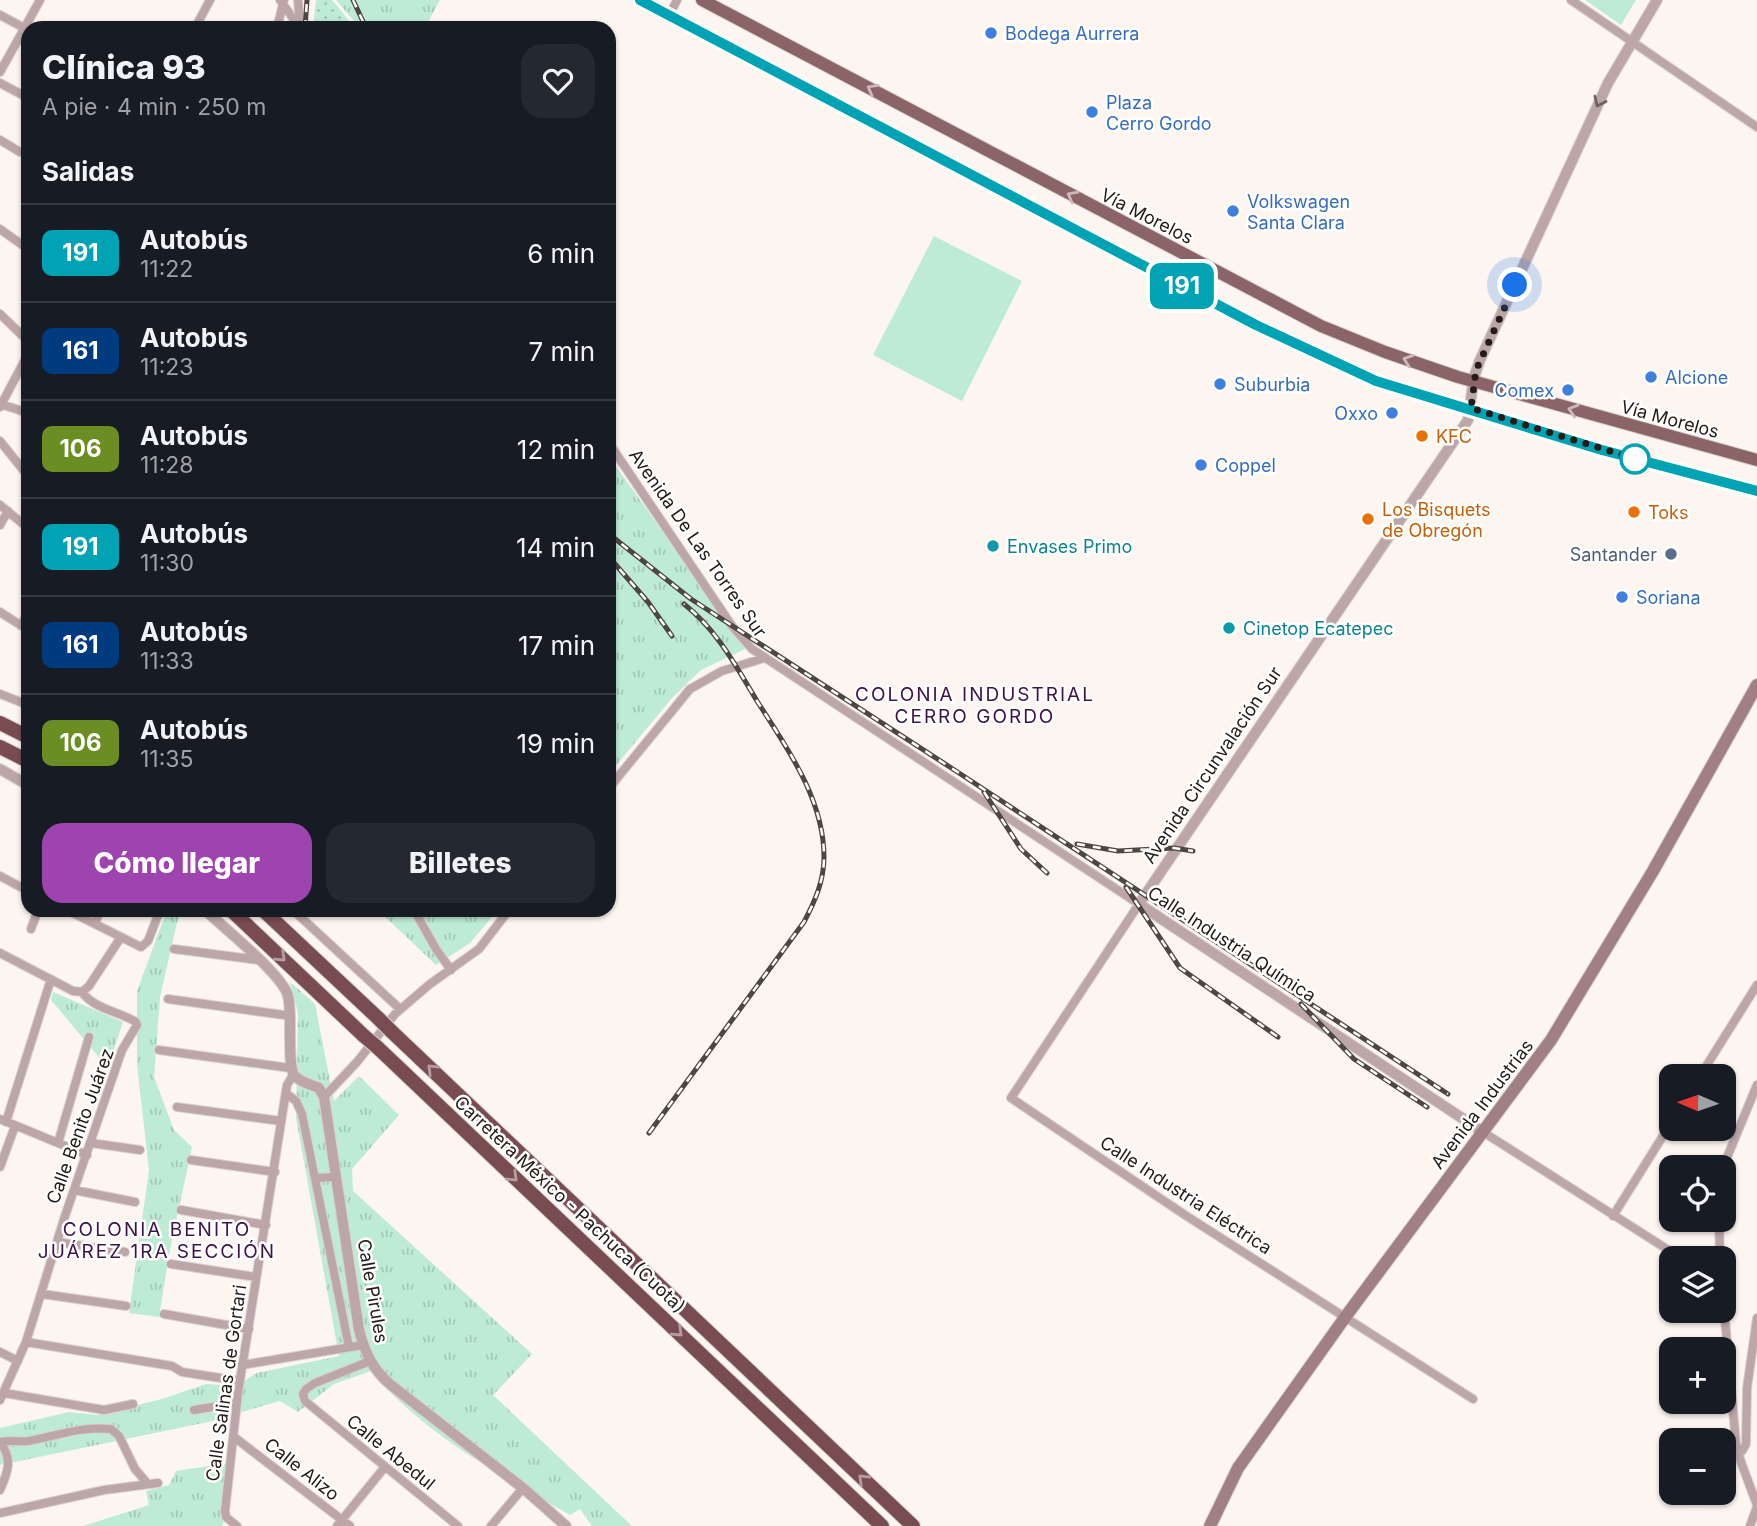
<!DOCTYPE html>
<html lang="es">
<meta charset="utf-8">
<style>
body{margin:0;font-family:Inter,sans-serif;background:#242831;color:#f1f3f6;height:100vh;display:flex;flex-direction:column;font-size:26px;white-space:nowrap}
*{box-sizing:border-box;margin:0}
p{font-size:23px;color:#9ea1a6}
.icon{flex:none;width:38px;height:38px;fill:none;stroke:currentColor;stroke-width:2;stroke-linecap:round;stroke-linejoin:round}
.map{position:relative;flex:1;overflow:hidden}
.panel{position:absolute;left:21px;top:21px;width:595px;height:896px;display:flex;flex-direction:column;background:#171b24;border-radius:21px;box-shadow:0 2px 5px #0004}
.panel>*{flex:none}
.badge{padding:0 14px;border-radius:10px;font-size:24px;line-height:46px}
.needle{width:46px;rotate:272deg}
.controls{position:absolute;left:1659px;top:1064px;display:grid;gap:14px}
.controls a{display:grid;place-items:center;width:77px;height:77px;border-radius:14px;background:#171b24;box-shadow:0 2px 5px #0004;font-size:35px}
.you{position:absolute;width:35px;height:35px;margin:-18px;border:5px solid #fff;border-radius:50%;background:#1a73e8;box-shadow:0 0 0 10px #1a73e833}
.map>.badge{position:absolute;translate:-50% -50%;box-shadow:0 0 0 4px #fff}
h2{padding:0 21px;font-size:26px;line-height:63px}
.round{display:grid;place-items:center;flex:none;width:74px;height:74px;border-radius:21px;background:#242831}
.headline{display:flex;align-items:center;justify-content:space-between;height:119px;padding:0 21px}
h1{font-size:33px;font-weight:800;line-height:52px}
.button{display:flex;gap:14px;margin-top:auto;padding:14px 21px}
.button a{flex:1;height:80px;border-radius:21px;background:#9d44af;color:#fff;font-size:28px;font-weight:800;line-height:80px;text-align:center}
.button a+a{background:#242831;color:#f1f3f6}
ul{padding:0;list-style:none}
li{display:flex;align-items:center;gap:21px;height:98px;padding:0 21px;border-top:2px solid #363941}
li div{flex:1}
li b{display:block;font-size:26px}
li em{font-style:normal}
li .badge{min-width:77px;font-weight:700;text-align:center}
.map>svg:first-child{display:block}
.grass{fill:url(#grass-tufts)}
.park{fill:url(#park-dots)}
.garden{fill:#beebd3}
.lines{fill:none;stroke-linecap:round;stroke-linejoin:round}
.minor-casing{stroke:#d9d2cd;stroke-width:10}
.tertiary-casing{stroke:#d9d2cd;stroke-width:12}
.secondary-casing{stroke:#d9d2cd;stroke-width:14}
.primary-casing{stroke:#d9d2cd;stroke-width:14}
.motorway-casing{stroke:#d9d2cd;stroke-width:16}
.minor{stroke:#bda6a8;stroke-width:8}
.tertiary{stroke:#bda6a8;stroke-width:10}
.secondary{stroke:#a08082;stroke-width:12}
.primary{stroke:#8b6468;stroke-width:12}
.motorway{stroke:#784c51;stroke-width:14}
.rail-casing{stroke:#4d4641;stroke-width:5}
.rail{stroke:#fff;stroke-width:2.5;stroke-dasharray:8;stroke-linecap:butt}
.motorway-bridge-casing{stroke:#d9d2cd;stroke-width:16;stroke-linecap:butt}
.motorway-bridge{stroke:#784c51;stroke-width:14}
.oneway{stroke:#cbb9bb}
.oneway2{stroke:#706060}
.oneway3{stroke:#b59d9f}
.line-casing{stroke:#fff;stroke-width:16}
.line{stroke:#00a3b4;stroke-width:10}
.walk{stroke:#221b17;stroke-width:7;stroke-dasharray:0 12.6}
.shop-dot{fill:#3f7fe0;stroke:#fff;stroke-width:2.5}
.food-dot{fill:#e8710a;stroke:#fff;stroke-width:2.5}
.stop-dot{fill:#fff;stroke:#00a3b4;stroke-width:3.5}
.culture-dot{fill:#0f9aa8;stroke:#fff;stroke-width:2.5}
.service-dot{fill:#5c6f8a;stroke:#fff;stroke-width:2.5}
.labels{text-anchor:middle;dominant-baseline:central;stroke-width:5;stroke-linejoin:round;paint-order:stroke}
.shop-label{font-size:18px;fill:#366cbe;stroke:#fff;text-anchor:start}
.street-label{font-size:18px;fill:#221b17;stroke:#fff}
.food-label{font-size:18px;fill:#c56008;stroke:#fff;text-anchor:start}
.culture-label{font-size:18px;fill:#0d838f;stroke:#fff;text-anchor:start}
.service-label{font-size:18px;fill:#4e5e75;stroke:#fff;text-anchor:end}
.neighbourhood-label{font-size:19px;letter-spacing:2px;fill:#3e1347;stroke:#fff}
</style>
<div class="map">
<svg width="1757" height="1526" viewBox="0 0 1757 1526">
<defs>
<pattern id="grass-tufts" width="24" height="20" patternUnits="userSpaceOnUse" patternTransform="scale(1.75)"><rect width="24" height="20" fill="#beebd3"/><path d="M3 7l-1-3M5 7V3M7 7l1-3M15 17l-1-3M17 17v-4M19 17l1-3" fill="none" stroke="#a3c9b4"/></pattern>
<pattern id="park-dots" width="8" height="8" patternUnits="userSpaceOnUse" patternTransform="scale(1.75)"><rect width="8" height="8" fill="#beebd3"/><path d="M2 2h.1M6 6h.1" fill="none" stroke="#a3c9b4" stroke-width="1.8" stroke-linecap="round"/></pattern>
</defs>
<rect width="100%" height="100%" fill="#fcf5f0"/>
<path class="grass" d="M336,0h104l-15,28h-65z
M609,457l138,191 -46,22 -29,28 -63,76z
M167,910h9l3,4 -19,83 -6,80 20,53 18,17 -23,108 -10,62 -30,-4 20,-143 -12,-105v-74z
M378,910h120l-28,33 -34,22z
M290,982l25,22 19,97 25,-25 40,39 -47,54 1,22 179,163 -39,41 139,131h-40l-12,-17 -10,6c-70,-40 -147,-81 -199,-144l-37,13 -36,28 -18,-11 -72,21 -208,43v-37l69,-16 28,3 65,-16 44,-15 30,2 21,-13 82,-17 -43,-238 2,-105z
M53,992l70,30 -15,46 -57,-68z
M228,1463l-5,63h-140l66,-21 -3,-14 23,-6 7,-14z"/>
<path class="park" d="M316,0h16l23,28h-42z"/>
<path class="garden" d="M1585,0h51l-15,25z
M934,236l88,45 -60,120 -89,-46z"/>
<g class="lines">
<defs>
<path id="minor" d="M280,0l20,28
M298,0l2,25
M1571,0l186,127
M0,15l28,15
M669,16l8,-16
M195,28l15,-28
M277,28l7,-28
M0,72l40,-72
M0,83l28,15
M0,140l20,12
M0,229l28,20
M0,314l28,27
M1,404l27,9
M0,407l28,-53
M0,441l28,35
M609,443l123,183 20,23 387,255 -128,194 174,117 288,184
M0,505l28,23
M0,525l8,-14
M0,612l28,18
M22,625l6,-15
M0,694l28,11
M609,788l81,-99 32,-18 42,-13
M0,876l28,15
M67,910l74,37 7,-6 12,-31
M293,910l107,99
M414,910l22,39 15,21
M95,924l5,-14
M31,929l7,-19
M174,949l85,11
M0,953l73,38 9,1c12,17 36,19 54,30l1,3 -15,25 -57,166 -39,126 -26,58
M82,992l7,-6 32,-49
M168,999l123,17
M159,1050l131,18
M1700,1076l57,-91
M286,1093l10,8 6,13 47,233
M324,1097l33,-35 38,-48 35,-30 49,-35 30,-39
M177,1107l104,14
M0,1119l87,36
M6,1122l45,-143
M1483,1132l198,126
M58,1143l31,-106
M91,1143l49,7
M191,1160l84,12
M0,1167l15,-41
M1723,1167l34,-82
M315,1178l21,-1
M74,1190l61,12
M181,1210l85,15
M1613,1216l58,-93
M1719,1220l1,38
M57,1242l68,10
M171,1264l85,13
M42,1294l84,12
M1724,1308l12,136 5,18 16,43
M164,1314l85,15
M26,1342l146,24 10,6 58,9
M0,1352l18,9
M370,1361l-55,22 -9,6 -3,5 2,7 153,125
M242,1365l121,-20
M4,1393l100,17 29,-6
M194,1410l43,-7
M234,1437l116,89
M0,1442c9,-2 18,0 28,-1 29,-5 52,-15 83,-12l8,7 16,33 13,15
M0,1442c13,17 8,30 0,48
M1738,1453l4,-2 4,-7 1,-56 10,-70
M0,1513l104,-23 54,-7
M237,1526l-11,-9 -1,-6 13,-118 49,-308 6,-10
M337,1526l47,-58
M491,1526l32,-38
M1750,1526l7,-19"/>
<path id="tertiary" d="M0,769l28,16
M205,910c18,17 78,65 83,86 5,18 -2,71 7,80 6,7 16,8 24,12l5,9 35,233c6,23 14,40 32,55l132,103 43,38
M1483,1132l-344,-228 329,-484 6,-43 6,-17 128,-277 49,-83"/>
<path id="secondary" d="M1210,1526l28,-58 108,-152 205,-276 102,-169 104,-186"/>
<path id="primary" d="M641,0l615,325 120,56 226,69 155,41
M702,0l619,326 64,26 73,25 299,83"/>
<path id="motorway" d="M0,723l28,14
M0,747l28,14
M231,910l133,126
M263,910l115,108
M391,1031l522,495
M377,1047l505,479"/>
</defs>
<use href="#minor" class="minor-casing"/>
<use href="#tertiary" class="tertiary-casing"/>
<use href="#secondary" class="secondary-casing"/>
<use href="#primary" class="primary-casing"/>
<use href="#motorway" class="motorway-casing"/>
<use href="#minor" class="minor"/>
<use href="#tertiary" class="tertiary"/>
<use href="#secondary" class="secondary"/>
<use href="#primary" class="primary"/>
<use href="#motorway" class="motorway"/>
<defs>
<path id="rail" d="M353,0l13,28
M305,28l2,-28
M609,534l82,65 268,174 489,321
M609,557l39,45 24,34
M984,792l37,57 26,24
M1077,844l41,7 56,-3 19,3
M1126,887l54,81 98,69
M1301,1004l53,55 73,48
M649,1133l155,-211c11,-21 20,-41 20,-65 0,-58 -37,-109 -67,-156 -21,-35 -40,-71 -73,-97"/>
</defs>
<use href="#rail" class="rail-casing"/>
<use href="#rail" class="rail"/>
<defs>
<path id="motorway-bridge" d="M378,1018l13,13
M364,1036l13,11"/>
</defs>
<use href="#motorway-bridge" class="motorway-bridge-casing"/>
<use href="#motorway-bridge" class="motorway-bridge"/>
</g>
<defs><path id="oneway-chevron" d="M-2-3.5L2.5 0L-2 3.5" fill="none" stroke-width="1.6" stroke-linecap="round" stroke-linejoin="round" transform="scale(1.75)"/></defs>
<g class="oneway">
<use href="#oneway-chevron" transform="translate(872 89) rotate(-151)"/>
<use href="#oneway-chevron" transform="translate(1072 196) rotate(-152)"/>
<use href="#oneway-chevron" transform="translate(1408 360) rotate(-161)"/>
<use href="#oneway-chevron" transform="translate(1573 410) rotate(-163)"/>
</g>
<use class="oneway2" href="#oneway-chevron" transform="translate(1599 102) rotate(115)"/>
<g class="oneway3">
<use href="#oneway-chevron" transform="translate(281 957) rotate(43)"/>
<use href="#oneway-chevron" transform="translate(432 1069) rotate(-136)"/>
<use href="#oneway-chevron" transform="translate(513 1177) rotate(44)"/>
<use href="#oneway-chevron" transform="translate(678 1332) rotate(43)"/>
<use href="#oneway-chevron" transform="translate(863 1479) rotate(-136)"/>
</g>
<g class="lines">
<defs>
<path id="line" d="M640,0l616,325 120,56 226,69 155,41"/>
</defs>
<use href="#line" class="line-casing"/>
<use href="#line" class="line"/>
<path class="walk" d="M1515,285l-39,85 -5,38 174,54 -10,-3"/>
</g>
<g class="shop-dot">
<circle cx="991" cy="33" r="7"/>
<circle cx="1092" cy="112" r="7"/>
<circle cx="1233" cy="211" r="7"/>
<circle cx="1651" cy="377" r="7"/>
<circle cx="1220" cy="384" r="7"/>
<circle cx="1568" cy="390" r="7"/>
<circle cx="1392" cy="413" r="7"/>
<circle cx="1201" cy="465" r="7"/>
<circle cx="1622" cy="597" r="7"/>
</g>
<g class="food-dot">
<circle cx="1422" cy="436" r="7"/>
<circle cx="1634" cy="512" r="7"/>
<circle cx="1368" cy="519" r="7"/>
</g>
<circle class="stop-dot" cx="1635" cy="459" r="14"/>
<g class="culture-dot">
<circle cx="993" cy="546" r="7"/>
<circle cx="1229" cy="628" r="7"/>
</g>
<circle class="service-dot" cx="1671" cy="554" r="7"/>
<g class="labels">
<g class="shop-label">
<text x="1005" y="33">Bodega Aurrera</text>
<text x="1106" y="102">Plaza<tspan x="1106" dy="21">Cerro Gordo</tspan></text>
<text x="1247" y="201">Volkswagen<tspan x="1247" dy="21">Santa Clara</tspan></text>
<text x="1665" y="377">Alcione</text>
<text x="1234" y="384">Suburbia</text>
<text x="1554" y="390" text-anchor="end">Comex</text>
<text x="1378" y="413" text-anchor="end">Oxxo</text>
<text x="1215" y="465">Coppel</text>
<text x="1636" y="597">Soriana</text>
</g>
<g class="street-label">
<text transform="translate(1147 216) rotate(27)">Vía Morelos</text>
<text transform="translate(1670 419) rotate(15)">Vía Morelos</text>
<text transform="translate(698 543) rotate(55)">Avenida De Las Torres Sur</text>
<text transform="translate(1212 765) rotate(-56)">Avenida Circunvalación Sur</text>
<text transform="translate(1232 944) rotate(33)">Calle Industria Química</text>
<text transform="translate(1482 1104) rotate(-53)">Avenida Industrias</text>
<text transform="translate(80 1126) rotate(-70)">Calle Benito Juárez</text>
<text transform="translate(1186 1195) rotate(33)">Calle Industria Eléctrica</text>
<text transform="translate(570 1204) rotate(43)">Carretera México - Pachuca (Cuota)</text>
<text transform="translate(373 1291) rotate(80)">Calle Pirules</text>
<text transform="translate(226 1383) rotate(-82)">Calle Salinas de Gortari</text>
<text transform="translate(391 1452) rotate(39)">Calle Abedul</text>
<text transform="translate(302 1469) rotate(38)">Calle Alizo</text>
</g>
<g class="food-label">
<text x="1436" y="436">KFC</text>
<text x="1382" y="509">Los Bisquets<tspan x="1382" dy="21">de Obregón</tspan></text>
<text x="1648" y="512">Toks</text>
</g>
<g class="culture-label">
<text x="1007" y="546">Envases Primo</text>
<text x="1243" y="628">Cinetop Ecatepec</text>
</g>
<g class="service-label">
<text x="1657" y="554">Santander</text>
</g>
<g class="neighbourhood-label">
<text x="975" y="694">COLONIA INDUSTRIAL<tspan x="975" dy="22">CERRO GORDO</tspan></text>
<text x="157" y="1229">COLONIA BENITO<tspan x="157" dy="22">JUÁREZ 1RA SECCIÓN</tspan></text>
</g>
</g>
</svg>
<div class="controls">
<a><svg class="needle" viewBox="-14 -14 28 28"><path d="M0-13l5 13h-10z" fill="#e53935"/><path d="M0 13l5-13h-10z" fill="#9ea1a6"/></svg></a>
<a><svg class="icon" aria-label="locate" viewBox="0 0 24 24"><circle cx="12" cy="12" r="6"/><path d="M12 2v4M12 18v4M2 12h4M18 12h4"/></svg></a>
<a><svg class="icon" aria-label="layers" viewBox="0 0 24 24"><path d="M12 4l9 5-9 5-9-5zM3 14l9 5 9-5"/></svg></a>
<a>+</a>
<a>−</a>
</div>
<div class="you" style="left:1515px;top:285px"></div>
<b class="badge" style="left:1182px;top:286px;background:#00a3b4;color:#fff">191</b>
<section class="panel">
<div class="headline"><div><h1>Clínica 93</h1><p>A pie · 4 min · 250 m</p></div><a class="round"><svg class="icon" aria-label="heart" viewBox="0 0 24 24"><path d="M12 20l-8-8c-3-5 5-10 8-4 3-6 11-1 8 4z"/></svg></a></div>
<h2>Salidas</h2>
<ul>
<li><span class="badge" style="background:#00a3b4;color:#fff">191</span><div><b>Autobús</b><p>11:22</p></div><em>6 min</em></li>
<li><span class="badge" style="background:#003b80;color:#fff">161</span><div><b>Autobús</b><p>11:23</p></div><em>7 min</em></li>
<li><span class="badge" style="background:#6b8e23;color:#fff">106</span><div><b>Autobús</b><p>11:28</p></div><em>12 min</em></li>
<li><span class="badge" style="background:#00a3b4;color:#fff">191</span><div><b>Autobús</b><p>11:30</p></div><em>14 min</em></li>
<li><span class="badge" style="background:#003b80;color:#fff">161</span><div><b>Autobús</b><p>11:33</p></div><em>17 min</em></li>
<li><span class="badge" style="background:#6b8e23;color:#fff">106</span><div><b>Autobús</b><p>11:35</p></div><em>19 min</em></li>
</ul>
<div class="button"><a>Cómo llegar</a><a>Billetes</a></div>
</section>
</div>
